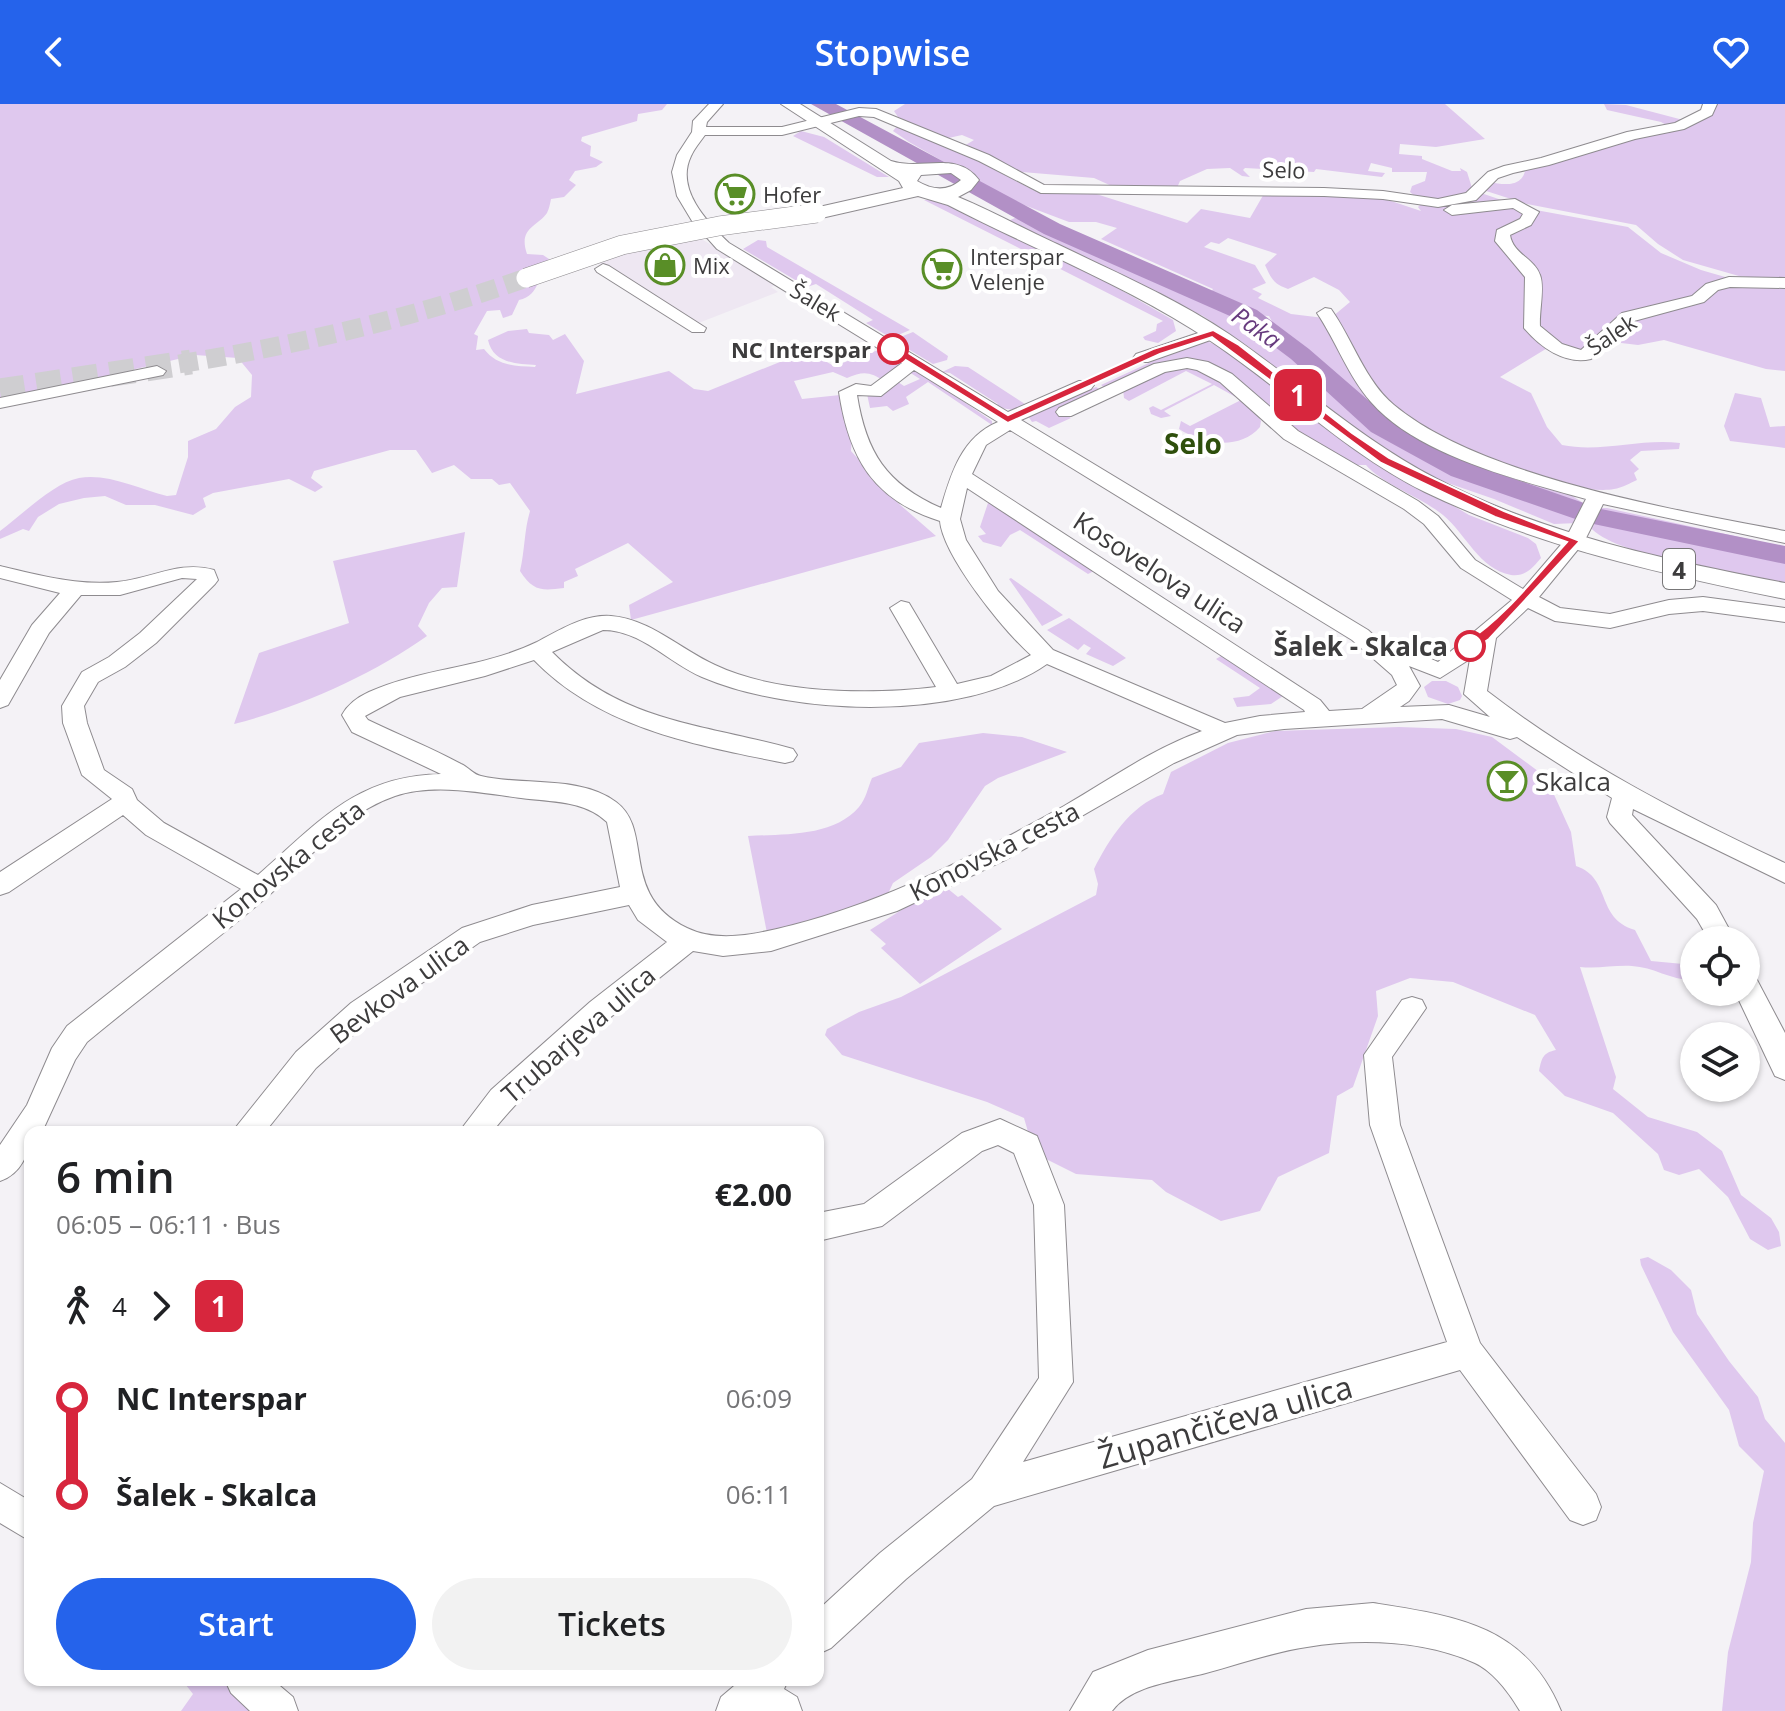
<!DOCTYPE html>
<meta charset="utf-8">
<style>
body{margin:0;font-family:"Open Sans",sans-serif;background:#f2f2f2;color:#202124;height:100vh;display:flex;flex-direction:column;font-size:30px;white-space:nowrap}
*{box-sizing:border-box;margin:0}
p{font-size:26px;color:#757577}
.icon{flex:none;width:44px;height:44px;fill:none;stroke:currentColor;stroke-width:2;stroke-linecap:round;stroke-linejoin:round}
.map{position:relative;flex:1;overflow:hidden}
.drawer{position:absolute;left:24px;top:1022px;width:800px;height:560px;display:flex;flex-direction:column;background:#fff;border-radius:16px;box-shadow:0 2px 6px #0004}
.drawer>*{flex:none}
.badge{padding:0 16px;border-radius:12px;font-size:28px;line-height:52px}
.buttons{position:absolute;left:1680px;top:822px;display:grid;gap:16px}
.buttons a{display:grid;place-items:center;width:80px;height:80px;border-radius:50%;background:#fff;box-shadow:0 2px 6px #0004;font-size:40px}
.map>.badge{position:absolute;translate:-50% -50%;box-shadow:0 0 0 4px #fff}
.legs{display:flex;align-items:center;gap:12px;height:88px;padding:0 32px;font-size:26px}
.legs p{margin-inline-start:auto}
.overview{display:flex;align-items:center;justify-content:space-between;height:136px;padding:0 32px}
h1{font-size:44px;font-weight:600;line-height:60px}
.button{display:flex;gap:16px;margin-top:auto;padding:16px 32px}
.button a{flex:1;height:92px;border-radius:48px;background:#2563eb;color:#fff;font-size:32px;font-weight:600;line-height:92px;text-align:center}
.button a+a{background:#f2f2f2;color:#202124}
ul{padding:0 32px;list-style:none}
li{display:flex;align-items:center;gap:28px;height:96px;font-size:30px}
li i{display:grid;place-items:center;width:12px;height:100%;margin:0 10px;background:currentColor}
li i::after{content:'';width:20px;height:20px;margin:-10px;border:6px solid;border-radius:50%;background:#fff}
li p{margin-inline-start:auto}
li:first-child i{background:linear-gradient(#0000 50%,currentColor 0)}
li:last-child i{background:linear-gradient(currentColor 50%,#0000 0)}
header{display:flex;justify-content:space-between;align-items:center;height:104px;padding:0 32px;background:#2563eb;color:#fff;font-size:36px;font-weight:600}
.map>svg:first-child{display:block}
.built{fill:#eee7f2}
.green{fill:#dfc8ee}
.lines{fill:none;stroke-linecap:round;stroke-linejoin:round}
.river{fill:#b290c6;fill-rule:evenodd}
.major-tunnel-far1{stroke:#cfced1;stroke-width:19;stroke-dasharray:19 9;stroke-linecap:butt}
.major-tunnel{stroke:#cfced1;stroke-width:25;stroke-dasharray:25 12;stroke-linecap:butt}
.minor-casing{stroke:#8e8b8f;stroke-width:2}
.major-casing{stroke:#8e8b8f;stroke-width:2}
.minor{fill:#fff;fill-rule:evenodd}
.major{fill:#fff;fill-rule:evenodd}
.major-bridge-casing{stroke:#8e8b8f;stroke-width:20;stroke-linecap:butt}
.major-bridge{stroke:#fff;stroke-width:19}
.line-1{fill:#d7263d;stroke:#fff;stroke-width:2}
.stop-1-dot{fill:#fff;stroke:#d7263d;stroke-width:4}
.labels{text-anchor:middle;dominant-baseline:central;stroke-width:8;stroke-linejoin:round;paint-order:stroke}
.far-street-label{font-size:22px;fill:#3d3c3d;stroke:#fff}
.far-poi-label{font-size:22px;fill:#3d3c3d;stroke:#fff;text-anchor:start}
.far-stop-label{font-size:22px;font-weight:bold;fill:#3d3c3d;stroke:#fff;text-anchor:end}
.far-water-label{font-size:24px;font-style:italic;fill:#673b7e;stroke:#fff}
.shield{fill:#fff;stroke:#777677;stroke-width:2}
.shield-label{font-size:24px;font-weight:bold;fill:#3d3c3d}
.street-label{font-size:26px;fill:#3d3c3d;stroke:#fff}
.stop-label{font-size:26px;font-weight:bold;fill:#3d3c3d;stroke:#fff;text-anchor:end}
.poi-label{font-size:26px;fill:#3d3c3d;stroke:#fff;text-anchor:start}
.far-district-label{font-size:28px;font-weight:bold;fill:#2e4f0c;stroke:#fff}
.near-street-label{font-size:32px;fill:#3d3c3d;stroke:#fff}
</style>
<header><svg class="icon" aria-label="back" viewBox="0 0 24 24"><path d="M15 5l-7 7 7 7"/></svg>Stopwise<svg class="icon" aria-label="heart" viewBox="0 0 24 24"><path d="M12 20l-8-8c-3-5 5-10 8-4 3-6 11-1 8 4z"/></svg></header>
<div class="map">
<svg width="1785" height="1607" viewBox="0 0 1785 1607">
<rect width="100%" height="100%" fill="#f4f2f6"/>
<path class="built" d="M698,133l80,47 -7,3 7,5 -82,32 -97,-60 26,-11z"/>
<path class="green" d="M0,0h667l-5,6 -24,4 -1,7 -55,16 -1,4 10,5 -1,10 13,6 -7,5 -21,4 -6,9 7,5 -12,12 -13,2c-1,5 -2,10 -4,14 -10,14 -29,15 -20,41l16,1 6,4c-12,16 -8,36 -30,41l-7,15 -9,3 -3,-8 -13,1 -13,23 4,2 -2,14 8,-1c13,17 31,17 51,18l1,-2c-20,-1 -43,-2 -48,-25l20,-9 19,-2 2,4 20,2 4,5 12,-6 19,27 -8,33 93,-23 25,18 14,2 99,-40 27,15 47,-17 24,15 -20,18c-15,-11 -22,-11 -38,-4l-14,-6 -39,9 8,18 38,-4 12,41 -1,15 47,52 38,33 -305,84 -2,-15 44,-23 -45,-39 -53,26 3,7 -14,6v6c-23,3 -31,3 -44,-17 5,-21 4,-40 10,-60l-20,-28 -11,2 -7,-6h-21l-17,-14 -22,8 -16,-23h-26l-76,21 -3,7 12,9 -8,5 -26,-13 -76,14 -10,5 3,9 -13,8 -38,-10h-29l-21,-9 -21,2 -25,6 -21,13 -9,14 -6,-2 -23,10v-8c22,-16 53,-48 79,-53 29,-5 60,11 88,18l9,-1 12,-38v-16l28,-12 19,-22 16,-10 1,-22 -14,-17 -43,-3 -195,46z
M905,0h540l40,35 -49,8 -36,-3 -1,10 23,2v3l30,12h9l-1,-3 7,4 6,19c-20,7 -46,18 -63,1l2,-6 13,-5 2,-9h-35v-4l-21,-5 -3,8 17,2 -3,4 -66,-8 -2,3 -69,-4 -2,2 7,7 -8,-1 -12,-8 -23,1 -27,12 -4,9 -62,-3 -20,-9 -72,-6 -58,-26 10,-6 -12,-5 -18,4 -46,-22 -4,-6z
M1604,0l22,1 61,16 13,-8 3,-9h82v177l-46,-5 -56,-16 -25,-16 -22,-19 -109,-21 -44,-14 6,-8c16,3 34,6 37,-15l144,-40 -9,-5 -54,-12z
M898,21l71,31 66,35 21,3 34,-2 97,31 14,-14 49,9 15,-26 114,5 42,14 -3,-4 4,-4h35l24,-10 44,15 103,19 33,26 40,17 31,9 53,5v87l-19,-2 -102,-29 -26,5 -42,-5 -12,13 -35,-6 -49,30 31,16 16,34 15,18c39,8 79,-7 118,-2l-1,6 -38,2 -11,9 9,9 -5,4 3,7c-7,3 -15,8 -23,9 -48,9 -190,-53 -227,-85 -28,-25 -34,-59 -55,-87l18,-15 -11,-12 -25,-13 -26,12c-15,-5 -17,-11 -23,-24l12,-11 -49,-16 -9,6 -8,-2 -7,5 51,18 11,18 -14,6 10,5 -4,4 33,16 33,4 5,3c10,16 14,34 23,50 28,50 93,80 145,98 29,10 66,17 90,37l-2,3c-81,-22 -167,-53 -232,-109l4,-3 -54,-44 1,-4 -28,-20 -7,-13 -17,-1 -42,-21 3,-5 -112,-50 16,-11 -21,-6h-27l-58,-22 -102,-58 -16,-11z
M801,27l23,6 65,40h-12l-84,-41z
M924,96h17l166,82 66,38 3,11 -18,12 -13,-3 -2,-3 13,-6 1,-7 6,-3z
M1017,113l222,98 44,31 99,84 88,47 111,40 -3,6 -24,1 -60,-25 -58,-20 -52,-28 -135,-104 -46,-31 -197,-94z
M758,136l8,1 1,6 143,83 -19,8 -25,-15 7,-3 -57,-36 -9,3 -64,-38z
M913,228l35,24 -1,4 -14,4 -40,-24z
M1206,237l18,7 78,63 44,31 123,73 59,23 8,6 5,14c-8,9 -15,19 -30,17 -32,-6 -45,-41 -68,-60 -22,-18 -61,-31 -77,-50h-9c-22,-13 -45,-23 -64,-38 -80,-63 -85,-95 -188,-39l-4,-3 78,-36z
M955,262l13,1 57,37 -11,6 -20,-3 4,-3 -48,-31 -8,-1z
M1176,262c37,3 66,24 85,55l-1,6c-21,24 -57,17 -81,2l2,-8 9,5 51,-26 -27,-15 -50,26 7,5 -10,2 -10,-4 -2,-6 4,-2 8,4 51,-26 -26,-13 -57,30 -5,-3 -1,-9z
M913,263l79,54v4l-64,-43 -22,15 3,7 -16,7 -6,-5 -17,2 -3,-14 31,-12 6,4 16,-7 -11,-7z
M1096,283l5,3 -41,21 11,7 -22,10 -13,-7 -4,1 -4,-6z
M1735,289l26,5 9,29 15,-1v22l-55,-7 -6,-15z
M990,393l104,74 -6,3 -68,-44 -10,5 -9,12 -18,-5 -5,-6 8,-2 -6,-7z
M1596,404h11l178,39v5l-191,-40z
M1590,415l195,42v22c-42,-9 -172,-27 -195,-56z
M465,428l-8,55 -15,1 -13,15 -11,23 9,10c-53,38 -129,72 -193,88l25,-71 90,-30 -16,-62z
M1011,474l52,37 -21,11 -33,-47z
M1069,514l57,40 -13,8 -27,-12 5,-6 -7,-4 -6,6 -31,-20z
M1221,552l62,40 -12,8 -34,3 -4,-9 16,-2 11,-8 -44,-29z
M1432,577h14l12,6 4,9 -2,4 -12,4 -20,-7 -4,-10z
M1399,623l57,2 36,8 54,40 25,55 5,34c36,12 19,52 59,64l16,31 43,4v15c-22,1 -40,-13 -62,-14 -18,-1 -34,3 -52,1l36,110 -3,12 35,28 49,15 25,19 19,44 30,23 8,14 2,14 -13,4 -18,-11 -22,-42 -29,-28 -20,6 -15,-5 -6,-16 -45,-41 -48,-17 -26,-25c3,-14 4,-18 17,-21l-21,-35 -82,-33 -43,-4 -34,13 2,25 -25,71 -16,9 -8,57 -51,24 -18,34 -39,10 -55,-29 -14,-12 -76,-6 -32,-16 -13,-16 -7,-24 -37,-16 -145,-47 -17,-20 2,-6 32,-17 42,-15 195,-102 2,-11 -4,-15c15,-30 36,-63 69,-75l8,-22 57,-29 47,-12z
M983,629l39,4 45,15 -69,26 -13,8 -37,54 -17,17 -38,26 -7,15 -119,35 -19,-97c37,-2 85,1 111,-29 7,-8 9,-20 13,-29l29,-11 18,-24z
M942,780l16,13 4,-2 40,34 -82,55 -39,-36 5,-4 -16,-14z
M1648,1153l23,13 20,20 6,24 32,47 29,36 7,22 20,24v268h-63l6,-59 23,-90 2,-39 11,-52 -25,-25 -10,-36 -56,-78 -32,-67 -1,-6z
M182,1576h40l38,31h-79l12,-17z"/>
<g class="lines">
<path class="river" d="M811,0h25l224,120 197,86 52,39 82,71 80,44 130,45 184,37v18l-201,-42 -133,-46 -80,-44 -80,-73 -52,-39 -195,-86z"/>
<path class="major-tunnel-far1" d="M179,260c118,-19 234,-46 347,-86"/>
<path class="major-tunnel" d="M0,287l191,-29"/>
<defs>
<path id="minor" d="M709,0h14l-16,18 -1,5h76l77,-19 17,1 113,46 55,30 280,3 59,3 55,8 28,-6 22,-21 16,-6 37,-8 86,-26 48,-9 26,-13 2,-6h14l-5,11 -28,14 -49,10 -86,26 -36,8 -15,5 -22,22 -38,7 -55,-8 -59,-3 -283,-3 -62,-32 -105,-44 -15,-1 -77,19h-77c-5,7 -11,14 -14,21 -16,33 16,66 38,87l279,169 71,-31h12l3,4 -3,4 -70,31 347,210 15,14h15l40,18 74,-62 -51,-32 -37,-44 -20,-15 -120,-70 -64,-57 -23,-12 -10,-2 -22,4 -94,44h-12l-3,-4 3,-4 95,-44 33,-6 21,4 24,12 66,57 120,70 20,15 37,44 48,29 42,-49 21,-41c-67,-19 -168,-43 -215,-97 -23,-26 -35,-61 -54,-89l8,-5 6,1c22,31 34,72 63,96 86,72 281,105 391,126v12l-182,-39 -19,38 -45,55 21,11 50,6 59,-14 34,-3 82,11v14l-82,-11 -34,3 -59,14 -55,-7 -27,-13 -32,30 -9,53c92,71 193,123 298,172v20l-152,-74 -1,6 84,90 19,35h-26l-12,-21 -87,-96 -3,-6 5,-19 -95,-61 -7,2 -68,-20 -158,10 -47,6 -63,28 -167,96 -110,52 -126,40 -48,5 -30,-5c-69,56 -145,111 -201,181h-33l32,-42 99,-88 77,-60 -29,-22 -9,-15 -96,20 -53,17 -109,77 -55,49 -51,64h-33l64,-80 55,-49 111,-75 70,-23 88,-18 -13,-65c-23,-22 -56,-20 -86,-24 -40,-5 -86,-15 -126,-2 -53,18 -88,66 -128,101 -59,50 -121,96 -180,145l-12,18 -33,72h-12c0,21 -9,42 -30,49v-36l27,-40 25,-57 15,-22 174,-137 -95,-54 -23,-20 -114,77 -9,3v-23l112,-73 -30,-24 -19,-52 -1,-17 20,-34 27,-15 31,-24 57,-54 -15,-1 -62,17h-39l-32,38 -41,72 -8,3v-28l32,-55 28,-32 -60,-15v-12c39,9 77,20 117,16 35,-3 62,-22 97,-12l4,10 -3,4 -59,59 -31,24 -27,15 -14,24 3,17 17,47 28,19 5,11 27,23 94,52c60,-52 97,-99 183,-101l-89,-42 -10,-17c6,-11 16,-18 27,-23 53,-24 115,-24 168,-50 23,-12 48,-28 74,-26 39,3 69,33 104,49 61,29 155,30 221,22l-46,-79 11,-7 8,2 48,81 34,-8 40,-21c-27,-24 -88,-99 -91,-134 -67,-21 -91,-63 -101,-129l17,-8 15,2 31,-23 -185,-114 -25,-28 -15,-25 -5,-24 5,-17 15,-23 1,-11zM914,266l84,52c-36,15 -47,51 -57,86 -55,-24 -75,-56 -84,-113l24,1zM1010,326l342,210 40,35 5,10 -35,24 -33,2 -9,-11 -348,-226 14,-29zM967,384l337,222 1,2 -45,4 -35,7 -172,-73 -55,-59 -32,-51 -6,-21zM603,526c38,0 66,33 99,47 91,39 262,45 345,-13l155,67c-50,18 -93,49 -138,75 -86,48 -175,94 -271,119 -32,8 -74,19 -106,3 -69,-34 -32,-97 -71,-126 -36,-27 -93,-16 -135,-26 -7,-1 -13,-9 -20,-12 -29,-16 -62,-29 -93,-44l-3,-4 35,-19 85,-21 49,-16c66,68 161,85 251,103l8,-2 4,-6 -4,-6c-89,-25 -171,-26 -241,-97zM1470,555l-6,35 26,23 -41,-12 -49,2 9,-6 11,-15 -11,-20 31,12z
M1515,95l24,13 -8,13 -21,10c3,19 24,23 30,40 5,12 -1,36 0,51l22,18 19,6 41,-37 70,-17 14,-12 23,-7 56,1v10l-55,-1 -12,3 -14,12 -70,19 -43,38c-26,6 -51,-12 -67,-31l1,-51 -30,-36 2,-11 23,-11 3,-5 -10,-6 -61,7 -8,-5 8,-5z
M603,160l6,2 97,62 -2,4h-12l-95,-60 -2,-3z
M1213,224l9,5 -3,4 -71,25h-12l-3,-4 3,-4z
M157,262l9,5 -3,4 -163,33v-10z
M1746,871l10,3 29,55v47l-10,-4 -40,-84h11z
M1412,893l10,3 4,8 -34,49 8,68 80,218 116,151 5,13 -5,13 -13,5 -13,-5 -110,-150 -466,136 -88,73 -75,69 -13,6v-44l62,-57 92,-74 67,-101 -5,-173 -20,-52 -16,-8 -16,6 -100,75 -64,15v-28l46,-9 98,-71 38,-14 37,17 27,69 9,177 -50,80 424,-120 -77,-217 -6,-70 38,-55z
M0,1379l30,18v40l-30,-18z
M1373,1499c83,13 153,22 188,108h-41c-10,-17 -26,-39 -45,-48 -51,-23 -115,-25 -168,-16 -34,5 -68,17 -101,26 -30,8 -75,12 -94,38h-42l23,-39 55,-22 158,-41z
M225,1576h48l20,17 5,14h-48l-19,-18z
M741,1576h47l-4,9 13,8 5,14h-86l5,-14z"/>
<path id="major" d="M781,0h19l91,57c31,10 66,-11 88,19l-8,10 -13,7c34,14 66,32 99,47 58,28 118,54 172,90 70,48 132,106 208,145 108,56 230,81 348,104v16c-123,-25 -246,-52 -360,-107 -79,-39 -141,-102 -213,-150 -82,-55 -177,-92 -264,-137l-30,-9 -101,23 -7,-2 -2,-4 2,-4 93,-21 -4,-7zM951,69l10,7c-14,12 -29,10 -44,1l4,-6z"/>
</defs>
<use href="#minor" class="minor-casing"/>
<use href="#major" class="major-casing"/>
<use href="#minor" class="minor"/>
<use href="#major" class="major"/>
<defs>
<path id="major-bridge" d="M526,174l96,-33 97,-19 98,-13"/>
</defs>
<use href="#major-bridge" class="major-bridge-casing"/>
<use href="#major-bridge" class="major-bridge"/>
</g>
<path class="line-1" d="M1213,226l26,15 113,88 37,25 115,53 76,30 -91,98 -15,10h-9v-6c39,-25 70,-66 102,-101l-72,-25 -114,-54 -169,-126 -52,17 -152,69 -120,-74 9,-3 111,69 145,-66z"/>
<defs>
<symbol id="supermarket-ring" viewBox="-11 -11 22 22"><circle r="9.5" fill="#fff" stroke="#598e27" stroke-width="1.5"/><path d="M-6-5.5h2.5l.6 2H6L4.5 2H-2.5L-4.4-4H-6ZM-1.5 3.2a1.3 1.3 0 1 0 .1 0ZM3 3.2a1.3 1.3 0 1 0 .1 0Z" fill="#598e27"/></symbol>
<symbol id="shop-ring" viewBox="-11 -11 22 22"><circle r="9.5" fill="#fff" stroke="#598e27" stroke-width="1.5"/><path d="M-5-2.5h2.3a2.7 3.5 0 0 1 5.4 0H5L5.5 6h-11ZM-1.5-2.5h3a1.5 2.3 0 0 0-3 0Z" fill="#598e27"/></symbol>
<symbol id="bar-ring" viewBox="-11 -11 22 22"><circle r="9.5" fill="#fff" stroke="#598e27" stroke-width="1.5"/><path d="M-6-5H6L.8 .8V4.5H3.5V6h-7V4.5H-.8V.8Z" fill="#598e27"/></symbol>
</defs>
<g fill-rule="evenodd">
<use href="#supermarket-ring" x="713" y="68" width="44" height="44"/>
<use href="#shop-ring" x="643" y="139" width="44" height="44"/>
<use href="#supermarket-ring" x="920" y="143" width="44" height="44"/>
<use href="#bar-ring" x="1485" y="655" width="44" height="44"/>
</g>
<g class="stop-1-dot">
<circle cx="893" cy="245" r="14"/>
<circle cx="1470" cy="542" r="14"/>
</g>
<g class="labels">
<g class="far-street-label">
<text transform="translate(1284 65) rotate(2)">Selo</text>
<text transform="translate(816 197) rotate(31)">Šalek</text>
<text transform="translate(1611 230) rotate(-34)">Šalek</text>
</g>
<g class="far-poi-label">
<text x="763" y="90">Hofer</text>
<text x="970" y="152">Interspar<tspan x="970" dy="25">Velenje</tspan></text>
<text x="693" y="161">Mix</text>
</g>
<g class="far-stop-label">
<text x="871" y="245">NC Interspar</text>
</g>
<g class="far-water-label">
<text transform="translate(1257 223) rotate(35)">Paka</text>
</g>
<rect class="shield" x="1663" y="445" width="32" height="40" rx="6"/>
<g class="shield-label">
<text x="1679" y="465">4</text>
</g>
<g class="street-label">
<text transform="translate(1160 468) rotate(33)">Kosovelova ulica</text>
<text transform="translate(994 747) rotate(-27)">Konovska cesta</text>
<text transform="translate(288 760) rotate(-39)">Konovska cesta</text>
<text transform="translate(399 885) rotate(-36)">Bevkova ulica</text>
<text transform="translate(578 930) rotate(-41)">Trubarjeva ulica</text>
</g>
<g class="stop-label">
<text x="1448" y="542">Šalek - Skalca</text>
</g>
<g class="poi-label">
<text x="1535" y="677">Skalca</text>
</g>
<g class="far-district-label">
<text x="1193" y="339">Selo</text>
</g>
<g class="near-street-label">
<text transform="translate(1225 1317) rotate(-16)">Župančičeva ulica</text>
</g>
</g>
</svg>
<div class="buttons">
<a><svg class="icon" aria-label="locate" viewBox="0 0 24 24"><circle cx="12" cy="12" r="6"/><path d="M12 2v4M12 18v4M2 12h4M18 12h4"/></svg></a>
<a><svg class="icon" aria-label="layers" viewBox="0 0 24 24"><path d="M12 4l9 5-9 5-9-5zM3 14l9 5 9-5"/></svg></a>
</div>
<b class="badge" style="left:1298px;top:291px;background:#d7263d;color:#fff">1</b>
<section class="drawer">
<div class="overview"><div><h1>6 min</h1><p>06:05 – 06:11 · Bus</p></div><b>€2.00</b></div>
<div class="legs"><svg class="icon" aria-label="walk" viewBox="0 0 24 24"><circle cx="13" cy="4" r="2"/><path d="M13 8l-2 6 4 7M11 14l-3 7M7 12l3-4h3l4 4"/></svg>4<svg class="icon" aria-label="forward" viewBox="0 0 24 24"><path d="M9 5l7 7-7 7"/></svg><b class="badge" style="background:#d7263d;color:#fff">1</b></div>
<ul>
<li><i style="color:#d7263d"></i><b>NC Interspar</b><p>06:09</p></li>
<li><i style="color:#d7263d"></i><b>Šalek - Skalca</b><p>06:11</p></li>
</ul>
<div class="button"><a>Start</a><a>Tickets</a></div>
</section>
</div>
